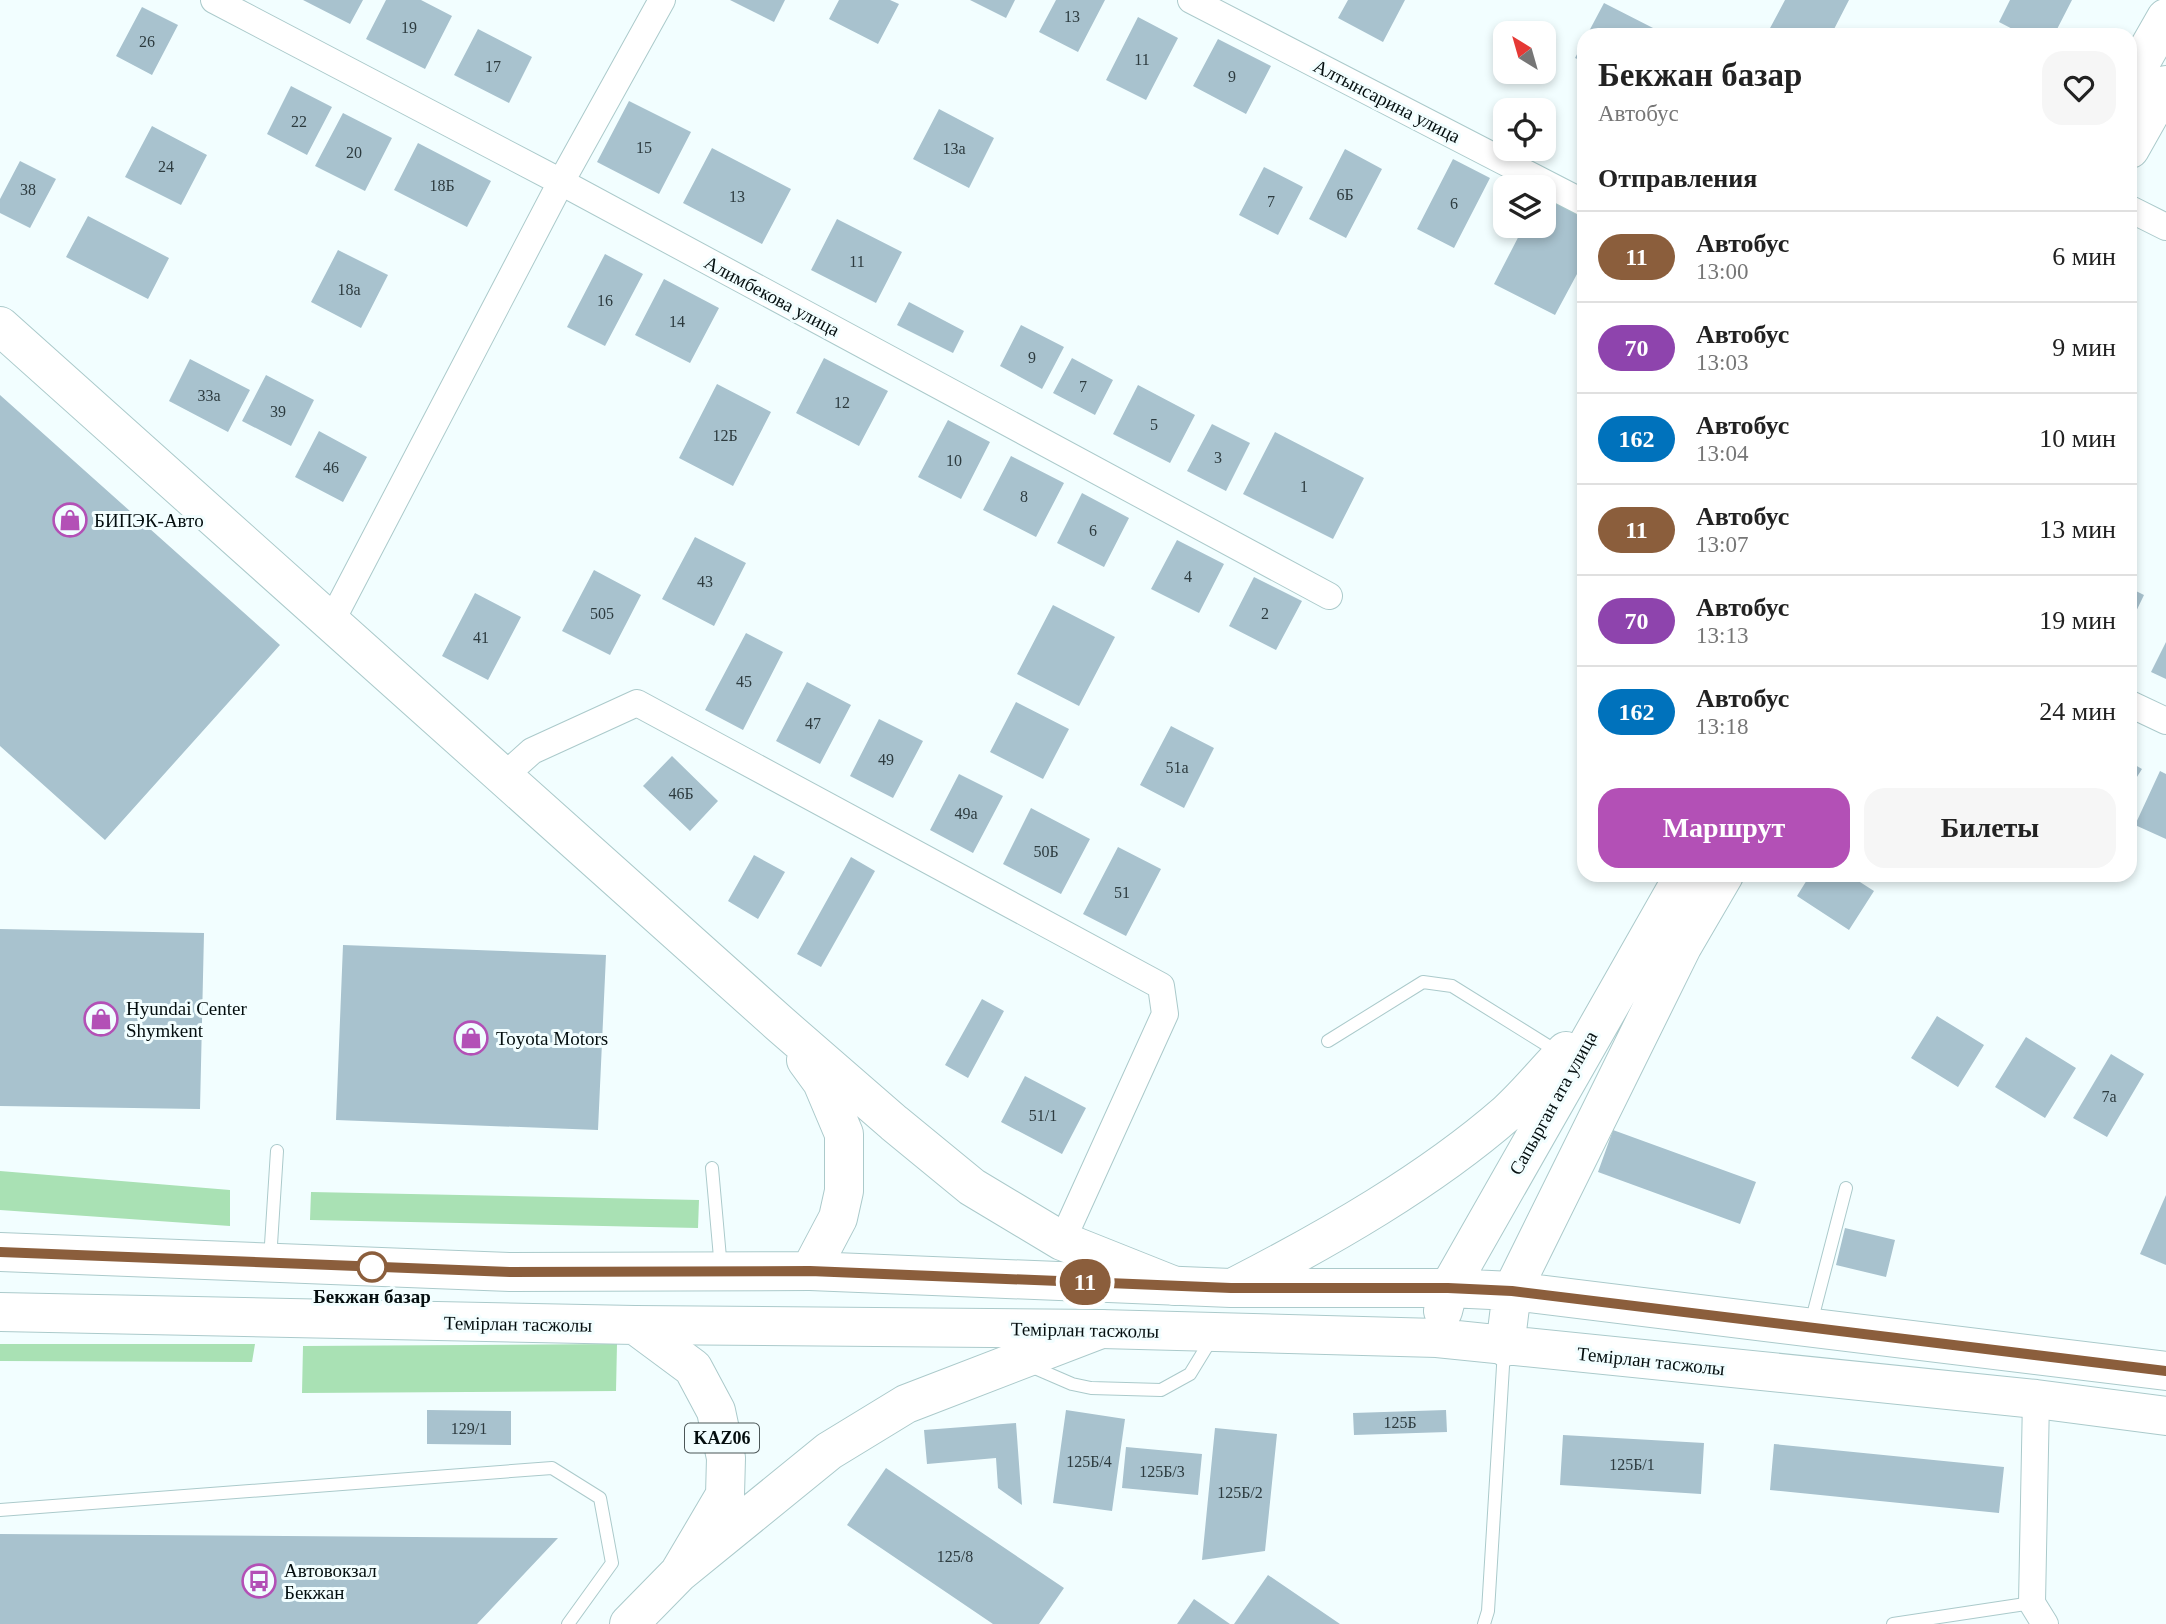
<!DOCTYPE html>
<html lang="ru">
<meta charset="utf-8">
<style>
body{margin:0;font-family:Georgia,serif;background:#f6f6f6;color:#222;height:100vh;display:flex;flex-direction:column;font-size:26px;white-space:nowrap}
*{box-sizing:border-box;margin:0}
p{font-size:23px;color:#767676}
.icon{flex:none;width:38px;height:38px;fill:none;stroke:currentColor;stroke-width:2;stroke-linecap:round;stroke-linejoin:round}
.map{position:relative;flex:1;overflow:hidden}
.side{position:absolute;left:1577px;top:28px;width:560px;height:854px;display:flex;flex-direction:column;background:#fff;border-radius:21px;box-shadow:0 4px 10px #0003}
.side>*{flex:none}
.badge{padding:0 14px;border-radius:23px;font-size:24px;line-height:46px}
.needle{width:46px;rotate:323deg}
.controls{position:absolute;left:1493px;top:21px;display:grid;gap:14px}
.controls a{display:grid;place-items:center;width:63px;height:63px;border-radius:14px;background:#fff;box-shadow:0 4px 10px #0003;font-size:35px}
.map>.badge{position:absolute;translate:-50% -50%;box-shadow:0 0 0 4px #fff}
h2{padding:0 21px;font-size:26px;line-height:63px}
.round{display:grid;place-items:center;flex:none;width:74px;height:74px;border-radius:21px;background:#f6f6f6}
.head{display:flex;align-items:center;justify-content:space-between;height:119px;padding:0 21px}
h1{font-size:33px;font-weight:700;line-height:52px}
.button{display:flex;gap:14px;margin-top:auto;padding:14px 21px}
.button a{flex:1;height:80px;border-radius:21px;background:#b350b6;color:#fff;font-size:28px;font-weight:700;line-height:80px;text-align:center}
.button a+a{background:#f6f6f6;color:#222}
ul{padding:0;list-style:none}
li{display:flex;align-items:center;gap:21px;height:91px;padding:0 21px;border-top:2px solid #e0e0e0}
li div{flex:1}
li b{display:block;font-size:26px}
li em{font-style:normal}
li .badge{min-width:77px;font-weight:700;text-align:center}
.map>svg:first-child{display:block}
.green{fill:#a9e1b4}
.building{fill:#a8c2ce}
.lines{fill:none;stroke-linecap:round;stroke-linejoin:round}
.lane-casing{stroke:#abcacb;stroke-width:14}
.street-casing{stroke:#abcacb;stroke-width:28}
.primary-casing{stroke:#abcacb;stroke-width:40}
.highway-casing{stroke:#abcacb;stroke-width:40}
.lane{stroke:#fff;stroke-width:12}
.street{stroke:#fff;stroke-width:26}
.primary{stroke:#fff;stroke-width:38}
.highway{stroke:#fff;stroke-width:38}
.line-casing{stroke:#fff;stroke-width:16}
.line{stroke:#8b5e3c;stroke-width:10}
.stop-dot{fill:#fff;stroke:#8b5e3c;stroke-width:3.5}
.labels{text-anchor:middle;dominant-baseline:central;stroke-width:6;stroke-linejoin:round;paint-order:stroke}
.number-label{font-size:16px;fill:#2d3b3f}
.shield{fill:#f2feff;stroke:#4b5657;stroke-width:2}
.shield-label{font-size:18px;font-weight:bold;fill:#040e0f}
.street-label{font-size:19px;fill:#040e0f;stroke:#f2feff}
.poi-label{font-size:19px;fill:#040e0f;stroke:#f2feff;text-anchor:start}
.stop-label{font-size:19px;font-weight:bold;fill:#040e0f;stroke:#f2feff}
</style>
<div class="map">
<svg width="2166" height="1624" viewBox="0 0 2166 1624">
<rect width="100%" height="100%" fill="#f2feff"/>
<path class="green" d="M0,1171l230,19v36l-230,-16z
M311,1192l388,8 -1,28 -388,-8z
M0,1344h255l-3,18 -252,-1z
M617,1344l-1,47 -314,2 1,-47z"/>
<path class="building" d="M303,0h60l-13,24z
M386,0h35l31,16 -27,53 -59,-30z
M730,0h55l-11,22z
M839,0h51l9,4 -21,40 -49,-25z
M970,0h45l-9,18z
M1056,0h49l-27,52 -39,-20z
M1348,0h57l-22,42 -45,-24z
M1785,0h64l-18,35h-53l-9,-5z
M2010,0h62l-18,35h-30l-25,-13z
M1604,3l51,26 -3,6h-65z
M142,7l36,18 -26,50 -36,-19z
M1138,17l40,21 -32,62 -40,-20z
M478,29l54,28 -23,46 -55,-28z
M1218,39l53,27 -25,48 -53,-28z
M1584,41v21l-9,-4z
M291,86l41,21 -25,48 -40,-21z
M629,101l62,31 -32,62 -62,-32z
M939,109l55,29 -25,50 -56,-29z
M343,113l49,25 -27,53 -50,-25z
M152,126l55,29 -26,50 -56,-28z
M418,143l73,38 -24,46 -73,-37z
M712,148l79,41 -29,55 -79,-41z
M1345,149l37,20 -36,69 -37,-19z
M1453,159l37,19 -36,70 -37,-19z
M20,161l36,18 -26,49 -30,-15v-14z
M1264,167l39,20 -25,48 -39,-20z
M1544,191l40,21v49l-29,54 -61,-31 30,-58h20z
M88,216l81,42 -21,41 -82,-42z
M837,219l65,33 -26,51 -65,-33z
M338,250l50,25 -27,53 -50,-26z
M605,254l38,20 -38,72 -38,-19z
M664,279l55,29 -29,55 -55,-28z
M909,302l55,29 -11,22 -56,-28z
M1021,325l43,22 -22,42 -42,-23z
M824,358l64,33 -29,55 -63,-33z
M1072,358l41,22 -18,35 -42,-22z
M190,359l60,31 -22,42 -59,-31z
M266,375l48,25 -23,46 -49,-25z
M717,384l54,28 -38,74 -54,-28z
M1138,385l57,30 -25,48 -57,-29z
M0,395l280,250 -175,195 -105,-94z
M948,420l42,22 -29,57 -43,-22z
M1212,424l38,19 -24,48 -39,-20z
M319,431l48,26 -24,45 -48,-25z
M1275,432l89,46 -31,61 -90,-45z
M1011,456l53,27 -28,54 -53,-27z
M1082,493l47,25 -25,49 -47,-24z
M695,537l51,26 -32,63 -52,-27z
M1177,540l47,24 -25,49 -48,-24z
M594,570l47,25 -31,60 -48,-24z
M1254,577l48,24 -26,49 -47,-24z
M2130,588l14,7 -14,29z
M475,593l46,24 -33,63 -46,-24z
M1053,605l62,32 -36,69 -62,-32z
M746,633l37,19 -40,78 -38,-20z
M2166,642v37l-15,-7z
M807,682l44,23 -31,59 -44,-23z
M1016,702l53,27 -26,50 -53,-27z
M879,719l44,22 -30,57 -43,-22z
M1171,726l43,22 -30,60 -44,-23z
M672,756l46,45 -28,30 -47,-45z
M2130,762l12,7 -12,19z
M2160,771l6,3v65l-31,-14z
M959,774l44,22 -30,57 -43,-23z
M1031,808l59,31 -29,55 -58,-30z
M1118,847l43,22 -35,67 -43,-22z
M754,855l31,17 -27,47 -30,-18z
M851,857l24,14 -54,96 -24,-13z
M1810,875h39l25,16 -25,39 -52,-34z
M0,929l204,4 -4,176 -200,-3z
M343,945l263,10 -8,175 -262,-10z
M982,999l22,12 -36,67 -23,-13z
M1937,1016l47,29 -26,42 -47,-29z
M2026,1037l50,31 -31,50 -50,-31z
M2111,1054l33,20 -37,63 -34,-19z
M1025,1076l61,32 -24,46 -61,-32z
M1613,1130l143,52 -16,42 -142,-52z
M2166,1195v70l-26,-11z
M1845,1228l50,12 -9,37 -50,-12z
M427,1410l84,1v34l-84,-1z
M1066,1410l59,9 -13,92 -59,-8z
M1446,1410l1,22 -93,3 -1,-22z
M1016,1423l6,82 -24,-17 -2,-30 -69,6 -3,-34z
M1215,1428l62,6 -12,117 -63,9z
M1563,1435l141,8 -3,51 -141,-9z
M1774,1444l230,23 -5,46 -229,-23z
M1126,1447l76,7 -4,41 -76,-7z
M886,1468l178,120 -25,36h-46l-146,-99z
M0,1534l558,4 -81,86h-477z
M1268,1575l72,49h-106z
M1194,1599l36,25h-53z"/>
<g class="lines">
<defs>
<path id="lane" d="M1328,1041l95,-59 29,4 106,66
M712,1168l9,101
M270,1260l7,-109
M1811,1323l35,-135
M1028,1365l44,19 19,4 70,2 29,-16 22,-36
M0,1510l552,-42 48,30 12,65 -44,61
M1484,1624l4,-13 16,-261
M1893,1624l139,-21"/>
<path id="street" d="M214,0l347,182 768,414
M1191,0l393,203
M2130,209l36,18
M331,622l230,-440 101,-182
M2130,704l36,17
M504,776l28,-25 105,-48 524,283 4,28 -103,227
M2036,1399l-4,204 13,21"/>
<path id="primary" d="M2130,81l36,-63
M2130,149l36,-64
M810,1271l421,17h218l63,3 654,80
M1238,1285c91,-47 191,-104 269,-172 21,-19 39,-42 59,-62
M1443,1311l6,-23 235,-413
M635,1325l466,4 336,9 599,61 130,17
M1505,1347l7,-56 170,-344 42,-72"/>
<path id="highway" d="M0,326l780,698 114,99 78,64 90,54 113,45
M0,1252l510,20 300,-1 28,-53 6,-27v-57l-22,-52 -16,-22
M0,1312l635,13 58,43 23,43 10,47 -1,37 -46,78
M629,1624l50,-51 150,-122 77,-47 195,-75"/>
</defs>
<use href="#lane" class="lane-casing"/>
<use href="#street" class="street-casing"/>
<use href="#primary" class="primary-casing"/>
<use href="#highway" class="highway-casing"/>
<use href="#lane" class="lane"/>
<use href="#street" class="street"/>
<use href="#primary" class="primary"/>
<use href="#highway" class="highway"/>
</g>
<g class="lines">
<defs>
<path id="line" d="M0,1252l510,20 300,-1 421,17h217l64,3 654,80"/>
</defs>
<use href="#line" class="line-casing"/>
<use href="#line" class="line"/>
</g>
<defs>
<symbol id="shop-ring" viewBox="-11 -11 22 22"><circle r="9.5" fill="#f2feff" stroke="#b350b6" stroke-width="1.5"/><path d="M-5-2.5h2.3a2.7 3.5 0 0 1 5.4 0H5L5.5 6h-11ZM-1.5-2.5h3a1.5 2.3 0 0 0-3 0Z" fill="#b350b6"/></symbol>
<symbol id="bus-ring" viewBox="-11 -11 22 22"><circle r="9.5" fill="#f2feff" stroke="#b350b6" stroke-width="1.5"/><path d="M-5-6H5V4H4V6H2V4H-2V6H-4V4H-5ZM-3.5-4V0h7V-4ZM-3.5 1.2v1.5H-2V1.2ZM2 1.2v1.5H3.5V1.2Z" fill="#b350b6"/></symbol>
</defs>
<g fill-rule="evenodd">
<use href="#shop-ring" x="51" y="501" width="38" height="38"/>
<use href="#shop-ring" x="82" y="1000" width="38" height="38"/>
<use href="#shop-ring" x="452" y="1019" width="38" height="38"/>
<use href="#bus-ring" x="240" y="1562" width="38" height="38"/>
</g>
<circle class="stop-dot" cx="372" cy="1267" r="14"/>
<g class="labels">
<g class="number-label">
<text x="1072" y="16">13</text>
<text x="409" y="27">19</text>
<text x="147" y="41">26</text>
<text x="1142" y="59">11</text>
<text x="493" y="66">17</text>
<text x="1232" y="76">9</text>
<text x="299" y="121">22</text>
<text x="644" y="147">15</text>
<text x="954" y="148">13а</text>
<text x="354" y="152">20</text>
<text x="166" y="166">24</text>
<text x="442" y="185">18Б</text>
<text x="28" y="189">38</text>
<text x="1345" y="194">6Б</text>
<text x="737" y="196">13</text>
<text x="1271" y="201">7</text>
<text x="1454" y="203">6</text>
<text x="857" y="261">11</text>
<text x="349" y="289">18а</text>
<text x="605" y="300">16</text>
<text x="677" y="321">14</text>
<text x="1032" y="357">9</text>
<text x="1083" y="386">7</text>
<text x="209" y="395">33а</text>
<text x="842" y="402">12</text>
<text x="278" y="411">39</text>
<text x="1154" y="424">5</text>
<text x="725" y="435">12Б</text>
<text x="1218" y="457">3</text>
<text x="954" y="460">10</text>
<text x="331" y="467">46</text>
<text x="1304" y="486">1</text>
<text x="1024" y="496">8</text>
<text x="1093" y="530">6</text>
<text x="1188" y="576">4</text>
<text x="705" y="581">43</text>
<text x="602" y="613">505</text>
<text x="1265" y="613">2</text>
<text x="481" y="637">41</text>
<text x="744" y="681">45</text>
<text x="813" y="723">47</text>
<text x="886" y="759">49</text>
<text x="1177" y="767">51а</text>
<text x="681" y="793">46Б</text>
<text x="966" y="813">49а</text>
<text x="1046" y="851">50Б</text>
<text x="1122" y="892">51</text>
<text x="2109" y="1096">7а</text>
<text x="1043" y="1115">51/1</text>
<text x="1400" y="1422">125Б</text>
<text x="469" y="1428">129/1</text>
<text x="1089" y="1461">125Б/4</text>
<text x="1632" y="1464">125Б/1</text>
<text x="1162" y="1471">125Б/3</text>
<text x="1240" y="1492">125Б/2</text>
<text x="955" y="1556">125/8</text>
</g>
<rect class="shield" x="685" y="1423.5" width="74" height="29" rx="5"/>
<g class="shield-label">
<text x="722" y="1438">KАZ06</text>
</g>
<g class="street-label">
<text transform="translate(1387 101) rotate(27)">Алтынсарина улица</text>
<text transform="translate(772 296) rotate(28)">Алимбекова улица</text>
<text transform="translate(1553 1103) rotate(-61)">Сапырган ата улица</text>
<text transform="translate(518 1324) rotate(1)">Темірлан тасжолы</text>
<text transform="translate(1085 1330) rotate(1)">Темірлан тасжолы</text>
<text transform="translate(1651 1361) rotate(6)">Темірлан тасжолы</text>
</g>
<g class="poi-label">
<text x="94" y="520">БИПЭК-Авто</text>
<text x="126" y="1008">Hyundai Center<tspan x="126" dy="22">Shymkent</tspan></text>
<text x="496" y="1038">Toyota Motors</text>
<text x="284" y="1570">Автовокзал<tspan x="284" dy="22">Бекжан</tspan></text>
</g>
<g class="stop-label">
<text x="372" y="1296">Бекжан базар</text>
</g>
</g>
</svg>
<div class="controls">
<a><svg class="needle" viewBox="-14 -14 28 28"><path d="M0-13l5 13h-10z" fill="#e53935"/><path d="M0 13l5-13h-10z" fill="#767676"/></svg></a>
<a><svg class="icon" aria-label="locate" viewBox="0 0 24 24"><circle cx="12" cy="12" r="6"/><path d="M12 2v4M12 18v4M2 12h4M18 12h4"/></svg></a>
<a><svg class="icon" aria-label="layers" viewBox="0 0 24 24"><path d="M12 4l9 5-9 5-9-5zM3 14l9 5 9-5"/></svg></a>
</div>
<b class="badge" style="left:1085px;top:1282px;background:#8b5e3c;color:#fff">11</b>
<section class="side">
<div class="head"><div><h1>Бекжан базар</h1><p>Автобус</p></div><a class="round"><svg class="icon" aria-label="heart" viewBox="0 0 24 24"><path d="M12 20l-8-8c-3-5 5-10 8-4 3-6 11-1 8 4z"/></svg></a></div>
<h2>Отправления</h2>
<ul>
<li><span class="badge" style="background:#8b5e3c;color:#fff">11</span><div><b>Автобус</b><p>13:00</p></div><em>6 мин</em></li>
<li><span class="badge" style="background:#8e44ad;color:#fff">70</span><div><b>Автобус</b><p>13:03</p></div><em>9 мин</em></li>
<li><span class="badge" style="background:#0072bc;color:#fff">162</span><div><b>Автобус</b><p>13:04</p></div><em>10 мин</em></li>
<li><span class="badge" style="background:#8b5e3c;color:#fff">11</span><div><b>Автобус</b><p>13:07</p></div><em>13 мин</em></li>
<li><span class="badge" style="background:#8e44ad;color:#fff">70</span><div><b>Автобус</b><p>13:13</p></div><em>19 мин</em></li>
<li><span class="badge" style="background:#0072bc;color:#fff">162</span><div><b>Автобус</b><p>13:18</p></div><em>24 мин</em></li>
</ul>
<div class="button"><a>Маршрут</a><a>Билеты</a></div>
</section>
</div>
